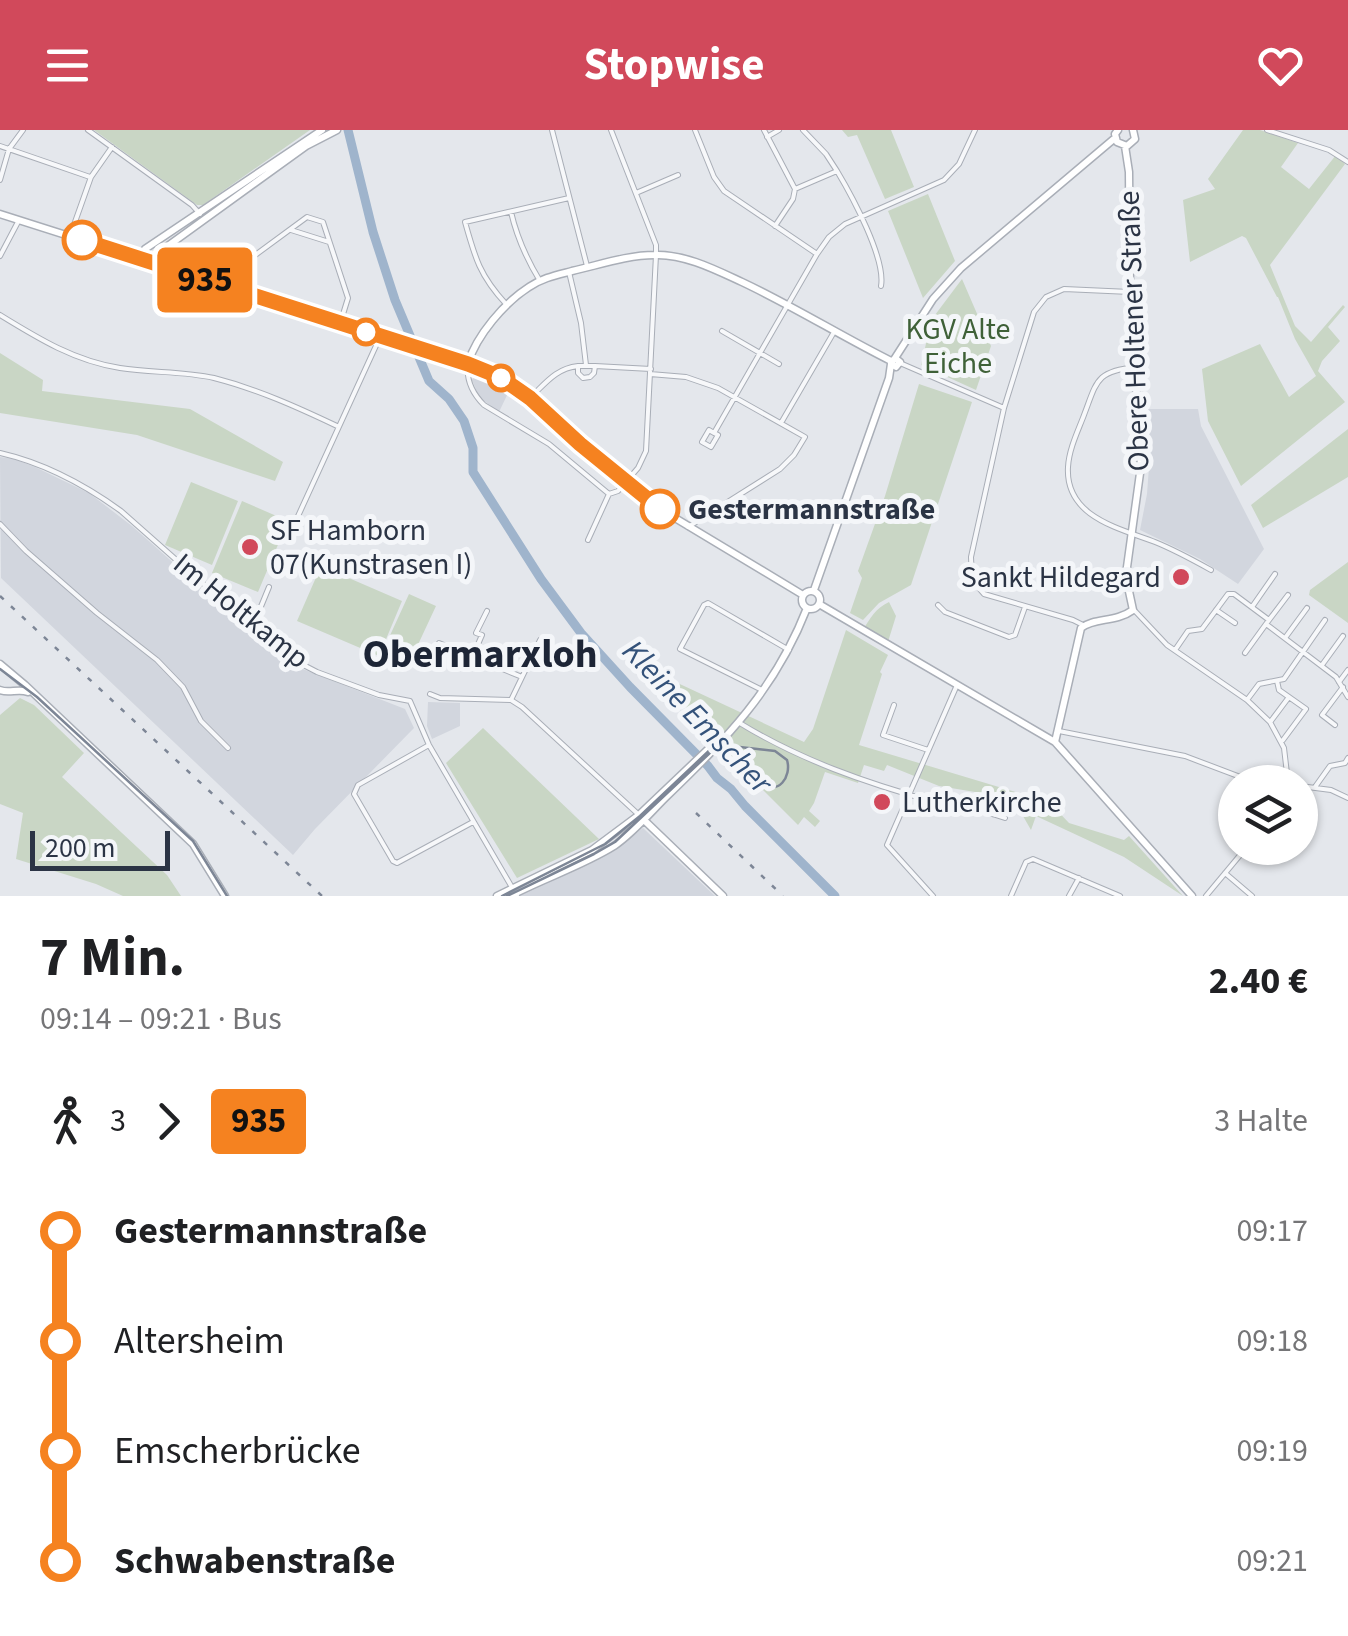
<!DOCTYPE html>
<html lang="de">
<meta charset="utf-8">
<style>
body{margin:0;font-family:"Source Sans 3",sans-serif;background:#f6f6f6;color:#202124;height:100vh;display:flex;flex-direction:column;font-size:38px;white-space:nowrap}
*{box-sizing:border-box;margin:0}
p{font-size:32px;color:#757577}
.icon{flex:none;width:55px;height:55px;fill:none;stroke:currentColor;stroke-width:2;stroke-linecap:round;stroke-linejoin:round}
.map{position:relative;height:766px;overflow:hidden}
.side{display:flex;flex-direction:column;background:#fff;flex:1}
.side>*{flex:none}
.badge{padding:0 20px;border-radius:8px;font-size:35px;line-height:65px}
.buttons{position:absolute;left:1218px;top:635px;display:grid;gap:20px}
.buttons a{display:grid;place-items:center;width:100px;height:100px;border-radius:50%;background:#fff;box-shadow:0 2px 8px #0004;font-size:50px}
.scale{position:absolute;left:30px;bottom:25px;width:140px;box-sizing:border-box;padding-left:10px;border:5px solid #2b3445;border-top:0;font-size:28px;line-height:35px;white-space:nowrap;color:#2b3445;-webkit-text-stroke:8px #f4f6f9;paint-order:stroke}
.map>.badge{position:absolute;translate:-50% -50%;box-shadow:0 0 0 5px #fff}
.legs{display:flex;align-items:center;gap:15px;height:110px;padding:0 40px;font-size:32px}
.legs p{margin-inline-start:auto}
.head{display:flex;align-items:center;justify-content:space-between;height:170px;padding:0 40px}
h1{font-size:55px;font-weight:700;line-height:75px}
ul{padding:0 40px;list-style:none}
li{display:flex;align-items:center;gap:35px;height:110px;font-size:38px}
li i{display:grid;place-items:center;width:15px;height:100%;margin:0 12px;background:currentColor}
li i::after{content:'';width:25px;height:25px;margin:-12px;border:8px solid;border-radius:50%;background:#fff}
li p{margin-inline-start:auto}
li:first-child i{background:linear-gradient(#0000 50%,currentColor 0)}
li:last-child i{background:linear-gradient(currentColor 50%,#0000 0)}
header{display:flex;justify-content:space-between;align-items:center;height:130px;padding:0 40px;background:#d1495b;color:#fff;font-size:45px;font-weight:700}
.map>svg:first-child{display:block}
.built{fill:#d2d6de}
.green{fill:#c9d6c5}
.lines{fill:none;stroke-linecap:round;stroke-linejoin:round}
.river{stroke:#9fb4cc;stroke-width:9}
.street-casing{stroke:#a9aeb7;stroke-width:6}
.secondary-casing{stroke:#a9aeb7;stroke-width:9}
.street{stroke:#f7f8fa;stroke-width:4}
.secondary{stroke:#fff;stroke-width:6}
.tram{stroke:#7d8696;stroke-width:2.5}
.rail{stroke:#7d8696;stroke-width:2.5;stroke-dasharray:5 10;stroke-linecap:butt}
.line-1-casing{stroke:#fff;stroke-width:22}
.line-1{stroke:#f58220;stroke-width:15}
.stop-1-dot{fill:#fff;stroke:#f58220;stroke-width:5}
.poi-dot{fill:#d1495b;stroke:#f4f6f9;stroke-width:4}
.labels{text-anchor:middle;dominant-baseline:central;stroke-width:10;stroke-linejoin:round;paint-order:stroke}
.park-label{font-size:30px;fill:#3f6138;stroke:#f4f6f9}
.street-label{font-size:30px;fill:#2b3445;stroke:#f4f6f9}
.stop-label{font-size:30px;font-weight:bold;fill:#2b3445;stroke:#f4f6f9;text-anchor:start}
.poi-label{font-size:30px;fill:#2b3445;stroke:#f4f6f9;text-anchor:start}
.water-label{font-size:32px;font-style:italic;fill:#34527a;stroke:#f4f6f9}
.district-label{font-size:40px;font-weight:bold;fill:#1d2536;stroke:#f4f6f9}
</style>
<header><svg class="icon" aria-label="menu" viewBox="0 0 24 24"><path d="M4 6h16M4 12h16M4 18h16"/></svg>Stopwise<svg class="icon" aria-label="heart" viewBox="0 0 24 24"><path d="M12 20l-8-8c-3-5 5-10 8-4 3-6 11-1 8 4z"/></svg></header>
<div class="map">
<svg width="1348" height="766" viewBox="0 0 1348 766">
<rect width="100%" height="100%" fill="#e4e7ec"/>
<path class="built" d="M475,245l34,16 -10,21 -20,-15 -7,-17z
M1143,279h55l3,17 63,123 -26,35 -38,-25 -60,-29 7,-36 2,-27z
M0,327l14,2 21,8 54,26 43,33 109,97 54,43 110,43 9,19 -99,101 -22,26 -292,-277z
M428,572l32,1v23l-28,13 -5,-13z
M643,698l72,68h-196l100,-49z"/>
<path class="green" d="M94,0h216l-107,75h-6z
M842,0h49l23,57 -29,12 -28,-64 -9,2z
M1243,0h17l38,13 -17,24 28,22 27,-34 9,9 -75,101 25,61 16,16 32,-37 2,2 -17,20 12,14 -18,20 -4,10 27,31 -104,84 -33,-65 -6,-52 58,-25 29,53 27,-21 -21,-37 -17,-42h-1l-31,-59 -4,-2 -52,26 -7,-62 32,-11 -7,-10z
M928,64l27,67 -32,37 -35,-87z
M962,149l29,67 -15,44 -55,-25 7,-30 -5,-4z
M0,223l43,27 -1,11 148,18 93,53 -8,19 -138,-46 -137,-22z
M919,254l53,18 -61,183 -32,18 -16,17 -13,-7 12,-35 -4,-7 27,-75z
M1348,299v48l-85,51 -12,-23z
M191,352l47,19 -26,64 -47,-20z
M242,371l46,20 -30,71 -46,-19z
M1348,432v61l-39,-28 1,-5z
M321,436l81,35 -23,55 -82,-35z
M409,464l27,12 -28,60 -27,-11z
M889,472l7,14 -9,29 -24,-15c7,-12 13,-22 26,-28z
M846,500l42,25 -8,17 2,2 -23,71 190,57 20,21 55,17 5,-4 54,60 -59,-39 -88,-41 -5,14 -8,-14 1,-7 -49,-17 -36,-6 -52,-21 -3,6 -20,-6 -6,18 -33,-11 -11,31 -5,8 11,10 -5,6 -11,-10 -6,8 -56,-56 -88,-97 150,70 9,-13z
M20,568l14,7 50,48 -22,24 105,98 14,21h-58l-27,-12 -80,-25 7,-46 -23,-9v-89z
M483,598l116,111 -82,39 -71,-115z"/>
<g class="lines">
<path class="river" d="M348,0l25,102 22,68 34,81 20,18 15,22 9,27v24l68,107 40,54 49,54 78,79 9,12 14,11 14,17 90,90"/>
<defs>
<path id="street" d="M88,0l104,75 8,9
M552,0l35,136
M695,0l19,47 10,14 93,63
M764,0l31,59 -2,10 -18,27
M803,0l23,24 11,17
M1267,0l62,20 19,12
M767,7l12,-7
M0,16l90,31
M0,50l9,-31 14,-19
M795,59l42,-18c15,25 49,88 44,115
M636,63l42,-18
M511,82c6,26 15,46 29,69
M291,100l38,12
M70,106l21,-59 21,-30
M0,126l19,-36
M569,142l12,51 5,42
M235,160l8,-26 64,-47 16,5 25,76 -8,26
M506,174c-26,-28 -31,-46 -41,-82l104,-24
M0,185c39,24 75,46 120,53 31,5 64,3 94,10 43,11 83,29 123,48
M722,201l57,33
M900,233l104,45
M468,234c-2,16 5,30 16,41l65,39 60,50
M578,236h17l-1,7 -4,4 -7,1 -5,-5z
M595,236l56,3
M1136,237c-40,4 -39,14 -52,48 -6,16 -15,34 -16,52 -3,50 51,61 87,75 20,8 38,18 56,28
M650,244l36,3 32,11 87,49 -11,18 -14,14 -92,58
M538,260c12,-12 22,-22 40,-24
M781,293l53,-91
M714,303l4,2 -7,12 -9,-5 7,-12 5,3 103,-179 12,-17 16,-13 99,-44 15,-16 16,-34
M0,323c44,10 85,32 121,58l130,115 39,32 27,14 62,23 31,6 19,44 88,151
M0,394l26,27 71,62 60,47 26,27 18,34 27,27
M288,408l92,-201
M588,410l21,-46 9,-3 20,-23 8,-17 10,-196v-10l-45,-115
M938,475l7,7 64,25 6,-2 10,-28
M1252,477l23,-33
M1216,480l19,13
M1135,481l32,34 80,55 23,22 14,26 4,34
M1269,490l19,-25
M1083,495l-10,-5 -89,-26 -12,-14 -1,-23 33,-149 30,-96 12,-15 18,-8 66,3
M251,496l4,-5 14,-34
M1285,508l22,-30
M439,513l83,34
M1175,520l13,-19 14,-2 26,-35h6l35,26 -3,4 70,53 12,20
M1245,523l21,-29
M472,528l10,-23 -6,-2 11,-22
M1322,535l21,-29
M1277,551l2,9 27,19 -23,31
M1339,552l9,-12
M762,560l-82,-41 24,-44 4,-2 81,47
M430,564l10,4 71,2 11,7 117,108
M511,570l29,-60
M1247,570l12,-16 25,-5 41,-59
M894,575l-11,30 45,15
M1271,591l18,-24
M738,592c62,38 128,61 197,80 23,7 47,7 70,16
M1335,595l-13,-10 21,-28
M1059,601l126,25 66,25 16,1
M429,615l-71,40 -4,9 39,67 4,2 76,-41
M1300,656l31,4 17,8
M1315,657l15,-21 15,-3 3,-5
M1225,743l27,23
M933,766l-46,-51 70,-160
M1011,766l15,-34 7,-3 87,37
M1069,766l10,-18
M1206,766l40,-48"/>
<path id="secondary" d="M1118,0l-3,4 2,8 10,4 8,-7 -2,-9
M0,84l468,149 32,14 30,21 95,85 35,26 143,86
M141,129l4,-10 177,-119
M147,131l159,-115 31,-16
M895,228l38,-59 28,-31 154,-130
M895,228l5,4 -4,5 -5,-4z
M468,233c9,-28 36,-60 61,-76 13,-9 28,-12 43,-16 27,-6 55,-16 83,-16 30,-1 61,15 87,27 51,24 99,54 149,79
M814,460l75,-212 2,-14
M802 470a9 9 0 1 1 18 0a9 9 0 1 1-18 0Z
M819,474l236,138 137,154
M0,534l25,21 168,159 32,52
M0,560c9,4 18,-2 28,2
M1055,612l26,-114c14,-11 34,-5 52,-18l-6,-28v-15l14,-101 -11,-174 -1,-120 -4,-26
M644,690l79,76
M497,766l95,-46 47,-35 83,-79
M510,766c34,-18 72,-30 104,-50 19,-13 35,-32 51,-48 62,-60 110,-108 142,-190"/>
</defs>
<use href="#street" class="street-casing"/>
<use href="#secondary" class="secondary-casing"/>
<use href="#street" class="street"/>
<use href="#secondary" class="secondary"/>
<path class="tram" d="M0,539l37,28 156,144 34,55
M502,766l103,-52 35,-28 74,-70 8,-1 53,6 12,9c5,17 -9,36 -26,23 -11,-8 -13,-24 -25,-31 -8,-4 -15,-3 -24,-1l-97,91 -21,12 -87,42"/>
<path class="rail" d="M0,466l322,300
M696,683l87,83"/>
</g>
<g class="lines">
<defs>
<path id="line-1" d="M82,110l386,124 32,13 30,21 50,46 80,65"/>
</defs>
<use href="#line-1" class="line-1-casing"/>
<use href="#line-1" class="line-1"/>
</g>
<g class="stop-1-dot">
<circle cx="82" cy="110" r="18"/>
<circle cx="366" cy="202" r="12"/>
<circle cx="501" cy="248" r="12"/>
<circle cx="660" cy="379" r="18"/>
</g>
<g class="poi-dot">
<circle cx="250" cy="417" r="10"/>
<circle cx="1181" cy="447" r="10"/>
<circle cx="882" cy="672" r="10"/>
</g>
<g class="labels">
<g class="park-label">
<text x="958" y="199">KGV Alte<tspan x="958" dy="34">Eiche</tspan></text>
</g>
<g class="street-label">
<text transform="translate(1134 201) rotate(-92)">Obere Holtener Straße</text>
<text transform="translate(241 481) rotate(39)">Im Holtkamp</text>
</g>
<g class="stop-label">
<text x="688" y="379">Gestermannstraße</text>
</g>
<g class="poi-label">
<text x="270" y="400">SF Hamborn<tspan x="270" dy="34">07(Kunstrasen I)</tspan></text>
<text x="1161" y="447" text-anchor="end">Sankt Hildegard</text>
<text x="902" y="672">Lutherkirche</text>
</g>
<g class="water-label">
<text transform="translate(697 587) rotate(46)">Kleine Emscher</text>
</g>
<g class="district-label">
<text x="480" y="524">Obermarxloh</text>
</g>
</g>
</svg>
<div class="buttons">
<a><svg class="icon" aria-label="layers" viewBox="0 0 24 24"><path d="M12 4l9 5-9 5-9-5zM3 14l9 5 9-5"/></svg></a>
</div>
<div class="scale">200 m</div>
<b class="badge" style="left:205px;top:150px;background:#f58220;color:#111">935</b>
</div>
<section class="side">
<div class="head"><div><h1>7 Min.</h1><p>09:14 – 09:21 · Bus</p></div><b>2.40 €</b></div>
<div class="legs"><svg class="icon" aria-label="walk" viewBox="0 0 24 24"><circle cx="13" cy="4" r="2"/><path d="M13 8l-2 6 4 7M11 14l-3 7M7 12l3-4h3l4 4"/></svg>3<svg class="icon" aria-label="forward" viewBox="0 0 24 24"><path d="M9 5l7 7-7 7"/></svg><b class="badge" style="background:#f58220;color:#111">935</b><p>3 Halte</p></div>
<ul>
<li><i style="color:#f58220"></i><b>Gestermannstraße</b><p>09:17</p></li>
<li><i style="color:#f58220"></i><span>Altersheim</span><p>09:18</p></li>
<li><i style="color:#f58220"></i><span>Emscherbrücke</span><p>09:19</p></li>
<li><i style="color:#f58220"></i><b>Schwabenstraße</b><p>09:21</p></li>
</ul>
</section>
